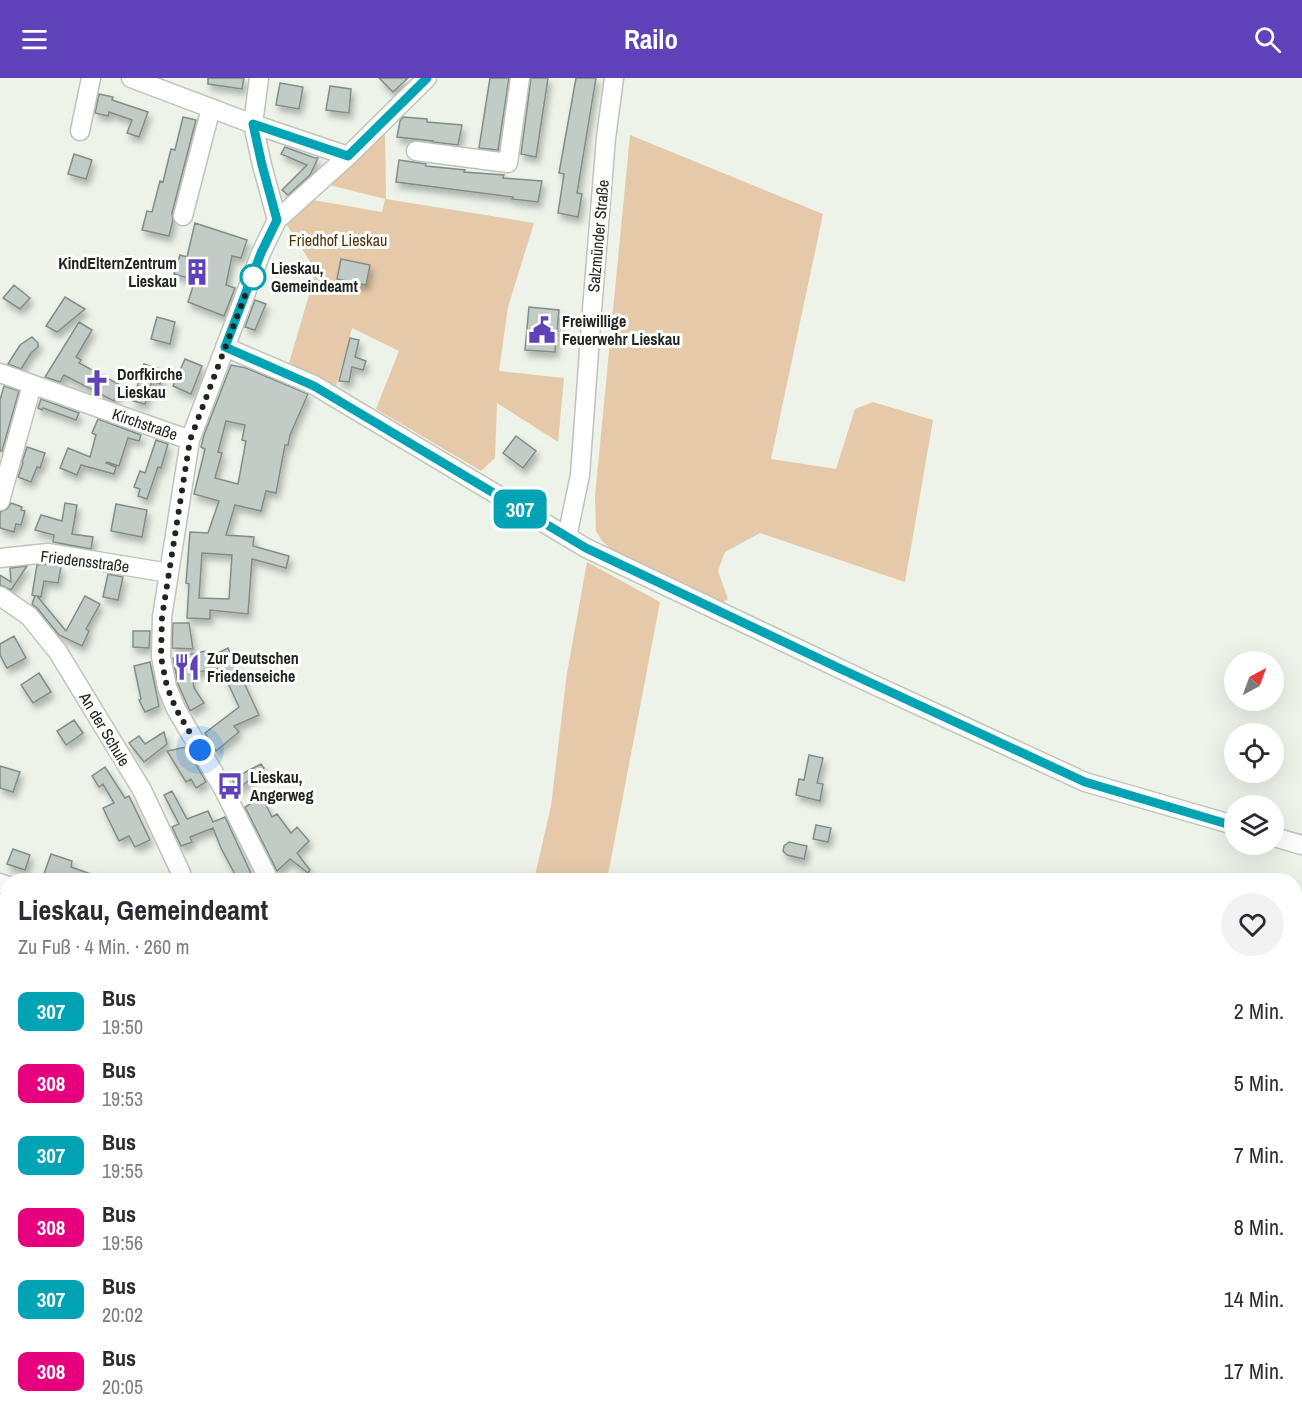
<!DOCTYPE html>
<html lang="de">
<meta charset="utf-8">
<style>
body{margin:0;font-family:"Archivo Narrow",sans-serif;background:#f2f2f3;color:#2b2b33;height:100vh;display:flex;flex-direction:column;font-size:22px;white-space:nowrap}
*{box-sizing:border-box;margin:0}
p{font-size:20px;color:#7c7c81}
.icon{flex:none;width:33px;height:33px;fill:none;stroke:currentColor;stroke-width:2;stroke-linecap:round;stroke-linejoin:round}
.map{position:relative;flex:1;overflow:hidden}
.side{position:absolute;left:0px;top:795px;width:1302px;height:548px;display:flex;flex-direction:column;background:#fff;border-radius:24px 24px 0 0;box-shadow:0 6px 24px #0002}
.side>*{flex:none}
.badge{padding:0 12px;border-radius:9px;font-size:21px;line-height:39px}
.needle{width:39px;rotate:41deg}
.fabs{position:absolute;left:1224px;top:573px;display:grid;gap:12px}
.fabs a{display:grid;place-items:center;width:60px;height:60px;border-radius:50%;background:#fff;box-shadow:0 6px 24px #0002;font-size:30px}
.you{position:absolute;width:30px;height:30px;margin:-15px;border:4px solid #fff;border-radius:50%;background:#1a73e8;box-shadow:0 0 0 9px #1a73e833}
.map>.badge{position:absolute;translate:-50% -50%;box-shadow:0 0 0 3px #fff}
.round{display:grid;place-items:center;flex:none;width:63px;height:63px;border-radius:32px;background:#f2f2f3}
.overview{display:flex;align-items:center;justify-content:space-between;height:102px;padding:0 18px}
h1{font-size:28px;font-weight:700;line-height:45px}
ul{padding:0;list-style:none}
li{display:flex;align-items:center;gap:18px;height:72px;padding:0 18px}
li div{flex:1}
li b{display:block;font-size:22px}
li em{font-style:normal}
li .badge{min-width:66px;font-weight:700;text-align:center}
header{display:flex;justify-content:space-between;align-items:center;height:78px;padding:0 18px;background:#5f41ba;color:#fff;font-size:27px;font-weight:700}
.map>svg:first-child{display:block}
.green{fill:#e6c9a9}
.building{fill:#c1ccc6;stroke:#828d88;stroke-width:1.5;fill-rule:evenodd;filter:url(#shadow)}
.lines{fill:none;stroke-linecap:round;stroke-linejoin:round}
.minor-casing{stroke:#bec4ba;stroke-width:21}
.minor{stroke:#fff;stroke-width:18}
.line-casing{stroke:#fff;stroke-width:14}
.line{stroke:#00a3b4;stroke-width:9}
.walk{stroke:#222421;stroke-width:6;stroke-dasharray:0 10.8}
.stop-dot{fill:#fff;stroke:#00a3b4;stroke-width:3}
.labels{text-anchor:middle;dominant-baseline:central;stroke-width:6;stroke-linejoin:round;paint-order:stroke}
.street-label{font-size:16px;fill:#222421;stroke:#fcfffb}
.park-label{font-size:16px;fill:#4e320e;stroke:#fcfffb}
.poi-label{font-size:16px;font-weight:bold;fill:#222421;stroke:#fcfffb;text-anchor:start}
.stop-label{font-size:16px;font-weight:bold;fill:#222421;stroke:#fcfffb;text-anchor:start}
</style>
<header><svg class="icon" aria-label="menu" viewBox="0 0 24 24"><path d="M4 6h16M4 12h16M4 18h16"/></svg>Railo<svg class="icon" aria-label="search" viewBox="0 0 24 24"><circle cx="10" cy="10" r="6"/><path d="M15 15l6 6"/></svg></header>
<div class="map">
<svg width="1302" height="1342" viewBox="0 0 1302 1342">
<defs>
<filter id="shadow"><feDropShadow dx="3" dy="5.5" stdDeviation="3" flood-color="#0004"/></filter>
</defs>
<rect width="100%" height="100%" fill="#edf3e9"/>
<path class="green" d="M385,54l1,67 148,24 -26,84 -9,64 65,7 -6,64 -61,-39 -2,55 -14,13 -105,-62 23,-58 -47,-23 -16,58 -47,-23 27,-92 -29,-46 26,-25 69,12 3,-13 -56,-14z
M630,57l193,79 -52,245 65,10 19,-60 18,-7 60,18 -28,162 -145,-49 -35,19 -7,19 10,28 -7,4 -109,-53 -10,-9 -6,-10 -1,-35z
M587,484l73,40 -53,278h-73l17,-74 16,-133z
M1295,1104l7,4v234h-643l1,-7h634z"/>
<path class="building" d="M208,0h36l-2,11 -34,-5z
M379,0h29l-15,14z
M490,0h19l-11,72 -19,-2z
M531,0h17l-12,79 -15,-3z
M576,0h20l-19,115 5,1 -4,23 -20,-4 6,-39 -5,-1z
M280,5l23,4 -4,22 -23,-4z
M330,8l21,3 -2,24 -23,-3z
M99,16l14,3 -1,3 36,12 -9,25 -12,-4 5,-13 -23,-8 -1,4 -13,-3z
M183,39l13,3 -24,93 1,7 -4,16 -27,-6 5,-19 5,1 8,-31 3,1 8,-33 4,1z
M403,39l24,2v3l35,3 -4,20 -25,-3v-1l-36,-4 3,-16z
M285,69l30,11h3l-8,17 -22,20 -6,-5 25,-25 -26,-11z
M74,76l18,6 -6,19 -18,-5z
M399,82l27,4v2l39,4 -1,2 40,3 -1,3 39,3 -4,21 -26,-3 1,-2 -117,-15z
M195,145l52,17 -6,18 -9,-2 -6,29 9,3 -11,28 -36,-14 7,-22 -21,-6 6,-19 7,2z
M341,181l29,6 -4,20 -29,-6z
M14,207l16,13 -10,11 -17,-11z
M65,219l20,12 -28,23 -11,-6z
M255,222l11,4 -11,26 -10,-3z
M529,229l30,3 -4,42 -30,-2z
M157,239l18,5 -5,22 -19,-5z
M79,244l13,8 -16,27 5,3 -2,3 43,23 -8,15 -50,-26 -4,7 -15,-5z
M32,259l6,6v4l-7,6 -10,16 -13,-5 12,-19z
M350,260l9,2 -4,17 11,4 -3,9 -11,-3 -3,15 -10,-1z
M185,281l17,7 -11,28 -18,-8z
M144,286l19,6 -3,14 -8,-3 -7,23 -12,-3z
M231,287l15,3 62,26 -18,41 -2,10h-3l-9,48 -10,-2 -5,20 -26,-6 -9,30 28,2 -1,9 36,10 -3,12 -34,-9 -4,55 -38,-4v9l-23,-1 2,-34 -3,-1 4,-51 18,1 11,-32 -25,-7 11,-45 -4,-2 3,-12zM226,343l19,4 -3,15 4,1 -8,43 -23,-6 7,-25 -4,-1zM202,475l30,2 -3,44 -30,-1z
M4,308l15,5 -17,60h-2v-51z
M41,321l38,14 -3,7 -33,-12 -1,2 -4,-2z
M98,341l43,16 -2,6 -11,-3 -9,28 -12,-4 -1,1 10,4 -2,7 -33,-9 -4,10 -17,-7 8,-20 22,9 6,-22 -4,-2z
M516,358l20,15 -13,17 -20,-15z
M156,362l12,4 -7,24 -3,-1 -11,32 -9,-3 2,-7 -6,-2 6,-16 5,2z
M27,369l18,6 -5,15 -3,-1 -6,15 -13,-5 5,-14 -1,-1z
M11,425l11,4 -1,3 4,1 -4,14 -5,-1 -2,8 -14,-4v-16l7,-3z
M65,425l12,2 -5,29 21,3 -2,12 -38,-7 1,-7 -19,-5 6,-15 21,6z
M116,426l31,6 -5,27 -31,-6z
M48,486l13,3 -3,16 -14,-2 -3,16 -4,-1 29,35 19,-35 15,8 -14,25 3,2 -7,15 -23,-11 -21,-26 -6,-5 3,-8 -3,-1 5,-30z
M27,488l-16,24 -11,-5v-10l11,7 -1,-14z
M108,496l15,3 -5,23 -15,-3z
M173,545h16l4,26 -21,-1z
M133,553h17l-1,17 -16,-1z
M14,558l12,22 -19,10 -7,-13v-11z
M228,570l31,67 -25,11 5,6 -23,19 -11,-18 34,-26 -18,-39 -29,5 2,15 10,15 -14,8 -12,-27 -5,-26 33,-7 2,7z
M150,584l9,44 -14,6 -6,-12 2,-1 -7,-33z
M39,595l12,19 -18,11 -12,-18z
M74,642l9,13 -17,12 -9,-14z
M164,654l3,12 -23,18 -15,-19 10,-7 6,8z
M186,669l20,35 -10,6 -5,-9 -5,3 -19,-31z
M809,677l14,3 -6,25 6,1 -3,17 -24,-6 3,-16 5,1z
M261,686l3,4 -27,22 -5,-11z
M0,688l20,6 -7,20 -13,-4z
M105,689l20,31 4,-2 21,44 -15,7 -6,-11 -10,5 -16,-33 11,-5 -11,-19 -4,3 -7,-11z
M172,713l15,28 21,-8 5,11 12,-5 29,63h-16l-17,-32 -8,-20 -23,9 2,5 -11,4 -9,-19 7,-3 -15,-29z
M262,719l10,20 5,-3 14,19 6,-6 12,14 -12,12 13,17 -2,3 -18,-14 -13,12 -32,-64z
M816,747l15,3 -3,14 -15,-3z
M789,764l18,4 -3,13 -17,-4 -4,-4 1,-5z
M13,771l17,6 -5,15 -18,-6z
M51,776l21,7 -1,6 34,12v1h-42l-19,-6z"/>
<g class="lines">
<defs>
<path id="minor" d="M131,0l122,46 95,32
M259,0l-6,46 9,41 15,55
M80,53l11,-53
M416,73l92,12 12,-85
M183,138l28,-108
M225,269l89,38 272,163 284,135 215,99 149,43
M0,295l190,67
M0,423l32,-116
M567,459l13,-62 12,-165 14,-172 8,-60
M0,480l48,-5 121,20
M0,518l29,20 29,36 84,138 39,83 1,7
M1274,759l28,8
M269,802l-45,-90 -48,-81 -9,-22 -6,-30 1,-40 28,-177 71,-187 16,-33 71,-64 79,-78
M0,805l8,3
M0,1029l8,3
M0,1244l8,2
M0,1306l8,-20
M457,1335l2,7
M214,1342l3,-7"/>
</defs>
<use href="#minor" class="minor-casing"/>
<use href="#minor" class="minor"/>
</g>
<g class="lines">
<defs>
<path id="line" d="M427,0l-79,78 -95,-32 9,41 15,55 -16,33 -36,94 89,39 272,162 257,122 242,112 149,44"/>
</defs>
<use href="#line" class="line-casing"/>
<use href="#line" class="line"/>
<path class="walk" d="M200,672l-24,-41 -9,-22 -6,-30 1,-40 28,-177 64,-168 -1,5"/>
</g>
<defs>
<symbol id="building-bare" viewBox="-9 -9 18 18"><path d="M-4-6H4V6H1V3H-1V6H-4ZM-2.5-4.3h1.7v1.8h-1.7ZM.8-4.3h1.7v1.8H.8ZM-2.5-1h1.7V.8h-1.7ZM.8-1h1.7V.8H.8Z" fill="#5f41ba" stroke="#fcfffb" stroke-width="2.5" paint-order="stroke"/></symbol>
<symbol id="civic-bare" viewBox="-9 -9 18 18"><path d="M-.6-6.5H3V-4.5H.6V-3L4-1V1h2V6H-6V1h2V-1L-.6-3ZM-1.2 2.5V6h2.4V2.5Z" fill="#5f41ba" stroke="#fcfffb" stroke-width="2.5" paint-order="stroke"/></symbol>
<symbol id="church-bare" viewBox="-9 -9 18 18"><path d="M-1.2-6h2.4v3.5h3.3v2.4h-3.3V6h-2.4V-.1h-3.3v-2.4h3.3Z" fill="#5f41ba" stroke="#fcfffb" stroke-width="2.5" paint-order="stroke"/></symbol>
<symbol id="restaurant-bare" viewBox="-9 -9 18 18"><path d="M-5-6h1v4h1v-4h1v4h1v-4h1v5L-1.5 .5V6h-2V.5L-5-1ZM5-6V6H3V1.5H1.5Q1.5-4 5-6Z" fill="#5f41ba" stroke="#fcfffb" stroke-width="2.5" paint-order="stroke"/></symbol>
<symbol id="bus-bare" viewBox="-9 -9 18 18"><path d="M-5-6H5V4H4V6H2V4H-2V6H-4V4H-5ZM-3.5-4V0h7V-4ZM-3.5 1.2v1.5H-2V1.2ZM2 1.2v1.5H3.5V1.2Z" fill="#5f41ba" stroke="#fcfffb" stroke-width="2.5" paint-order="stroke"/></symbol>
</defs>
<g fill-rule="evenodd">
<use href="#building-bare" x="178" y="175" width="38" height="38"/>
<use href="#civic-bare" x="523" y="233" width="38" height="38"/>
<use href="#church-bare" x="78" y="286" width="38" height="38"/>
<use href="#restaurant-bare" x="168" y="570" width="38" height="38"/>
<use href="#bus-bare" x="211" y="689" width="38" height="38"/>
</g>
<circle class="stop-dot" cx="253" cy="199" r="12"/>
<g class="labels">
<g class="street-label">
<text transform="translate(598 158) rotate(-85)">Salzmünder Straße</text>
<text transform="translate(145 346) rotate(19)">Kirchstraße</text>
<text transform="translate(85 483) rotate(7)">Friedensstraße</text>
<text transform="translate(105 651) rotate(59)">An der Schule</text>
</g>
<g class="park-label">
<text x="338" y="162">Friedhof Lieskau</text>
</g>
<g class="poi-label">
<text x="177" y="185" text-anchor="end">KindElternZentrum<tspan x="177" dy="18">Lieskau</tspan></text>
<text x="562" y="243">Freiwillige<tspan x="562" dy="18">Feuerwehr Lieskau</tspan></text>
<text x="117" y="296">Dorfkirche<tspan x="117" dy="18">Lieskau</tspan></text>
<text x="207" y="580">Zur Deutschen<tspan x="207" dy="18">Friedenseiche</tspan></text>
<text x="250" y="699">Lieskau,<tspan x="250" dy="18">Angerweg</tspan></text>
</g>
<g class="stop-label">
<text x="271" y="190">Lieskau,<tspan x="271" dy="18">Gemeindeamt</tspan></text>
</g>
</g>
</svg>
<div class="fabs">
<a><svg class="needle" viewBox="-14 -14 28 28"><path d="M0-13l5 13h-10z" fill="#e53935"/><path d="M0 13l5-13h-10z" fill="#7c7c81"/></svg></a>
<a><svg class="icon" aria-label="locate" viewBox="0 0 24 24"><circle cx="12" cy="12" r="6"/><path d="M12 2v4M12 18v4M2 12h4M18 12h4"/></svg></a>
<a><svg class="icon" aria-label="layers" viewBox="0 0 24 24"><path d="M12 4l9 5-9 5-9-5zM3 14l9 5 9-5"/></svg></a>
</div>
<div class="you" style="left:200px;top:672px"></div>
<b class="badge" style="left:520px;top:431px;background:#00a3b4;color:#fff">307</b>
<section class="side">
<div class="overview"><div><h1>Lieskau, Gemeindeamt</h1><p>Zu Fuß · 4 Min. · 260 m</p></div><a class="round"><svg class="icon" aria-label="heart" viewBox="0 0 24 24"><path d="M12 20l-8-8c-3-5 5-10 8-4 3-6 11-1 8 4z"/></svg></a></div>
<ul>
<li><span class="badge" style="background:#00a3b4;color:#fff">307</span><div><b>Bus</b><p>19:50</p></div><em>2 Min.</em></li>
<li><span class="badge" style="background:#e6007e;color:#fff">308</span><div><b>Bus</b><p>19:53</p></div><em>5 Min.</em></li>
<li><span class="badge" style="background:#00a3b4;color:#fff">307</span><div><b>Bus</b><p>19:55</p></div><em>7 Min.</em></li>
<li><span class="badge" style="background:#e6007e;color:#fff">308</span><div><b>Bus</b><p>19:56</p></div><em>8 Min.</em></li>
<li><span class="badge" style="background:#00a3b4;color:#fff">307</span><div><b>Bus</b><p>20:02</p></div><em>14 Min.</em></li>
<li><span class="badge" style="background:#e6007e;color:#fff">308</span><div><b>Bus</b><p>20:05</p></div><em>17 Min.</em></li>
</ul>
</section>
</div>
